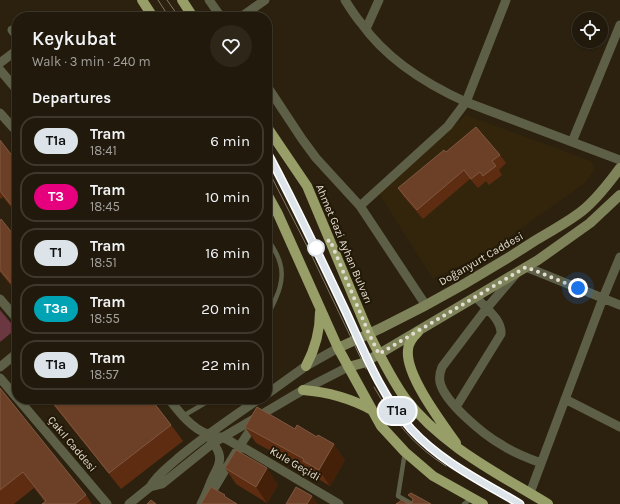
<!DOCTYPE html>
<meta charset="utf-8">
<style>
body{margin:0;font-family:Karla,sans-serif;background:#2d2619;color:#f1f3f6;height:100vh;display:flex;flex-direction:column;font-size:15px;white-space:nowrap}
*{box-sizing:border-box;margin:0}
p{font-size:13px;color:#a2a09d}
.icon{flex:none;width:22px;height:22px;fill:none;stroke:currentColor;stroke-width:2;stroke-linecap:round;stroke-linejoin:round}
.map{position:relative;flex:1;overflow:hidden}
.panel{position:absolute;left:12px;top:12px;width:260px;height:392px;display:flex;flex-direction:column;background:#21190b;border-radius:16px;box-shadow:0 1px 3px #0004,0 0 0 1px #3e382c}
.panel>*{flex:none}
.badge{padding:0 8px;border-radius:13px;font-size:14px;line-height:26px}
.fabs{position:absolute;left:572px;top:12px;display:grid;gap:8px}
.fabs a{display:grid;place-items:center;width:36px;height:36px;border-radius:50%;background:#21190b;box-shadow:0 1px 3px #0004,0 0 0 1px #3e382c;font-size:20px}
.you{position:absolute;width:20px;height:20px;margin:-10px;border:3px solid #fff;border-radius:50%;background:#1a73e8;box-shadow:0 0 0 6px #1a73e833}
.map>.badge{position:absolute;translate:-50% -50%;box-shadow:0 0 0 2px #fff}
h2{padding:0 20px;font-size:15px;line-height:36px}
.round{display:grid;place-items:center;flex:none;width:42px;height:42px;border-radius:21px;background:#2d2619}
.overview{display:flex;align-items:center;justify-content:space-between;height:68px;padding:0 20px}
h1{font-size:19px;font-weight:600;line-height:30px}
ul{padding:0;list-style:none}
li{display:flex;align-items:center;gap:12px;height:50px;margin:0 8px 6px;padding:0 12px;border:2px solid #3e382c;border-radius:16px}
li div{flex:1}
li b{display:block;font-size:15px}
li em{font-style:normal}
li .badge{min-width:44px;font-weight:700;text-align:center}
.map>svg:first-child{display:block}
.built{fill:#33250c}
.green{fill:#6b3740}
.lines{fill:none;stroke-linecap:round;stroke-linejoin:round}
.lane{stroke:#5d6047;stroke-width:4.5}
.street{stroke:#5d6047;stroke-width:9}
.secondary{stroke:#7e835a;stroke-width:10}
.primary{stroke:#979e68;stroke-width:10}
.tram{stroke:#817769;stroke-width:1}
.wall{fill:#5e2d11}
.shaded-wall{fill:#442008}
.building{fill:#6c4026;stroke:#7f5841}
.line-casing{stroke:#fff;stroke-width:9}
.line{stroke:#dce3e9;stroke-width:6}
.walk{stroke:#e3dcd1;stroke-width:4;stroke-dasharray:0 7.2}
.stop-dot{fill:#fff;stroke:#dce3e9;stroke-width:2}
.labels{text-anchor:middle;dominant-baseline:central;stroke-width:4;stroke-linejoin:round;paint-order:stroke}
.street-label{font-size:11px;fill:#e3dcd1;stroke:#221806}
</style>
<div class="map">
<svg width="620" height="504" viewBox="0 0 620 504">
<rect width="100%" height="100%" fill="#2c210f"/>
<path class="built" d="M466,115l125,46 4,8 -10,14 -93,66 -59,30 -55,-87z"/>
<path class="green" d="M0,310l16,19 -16,13z"/>
<g class="lines">
<path class="lane" d="M267,238c5,8 11,16 13,25 6,19 -5,37 -13,54
M183,416l29,-17
M405,452l-7,44 14,8
M464,504l8,-6"/>
<path class="street" d="M209,0l12,17
M345,0c5,8 10,16 16,23 26,37 65,61 105,79l154,58
M241,17l24,-17
M366,29l13,-29
M12,30l5,7
M0,63l17,-13
M0,70l17,20
M267,86l35,53 14,19 44,48 65,98
M0,113l17,19
M572,142l48,-117
M360,206l88,-80 18,-24 40,-102
M526,267l94,38
M515,275l-29,34 -44,58c-2,5 -3,10 -2,15 4,20 44,53 62,63 12,8 25,13 39,18
M0,299l17,20
M0,367l17,-14
M0,378l17,20
M267,394l39,-28 32,-18
M18,399l89,105
M169,399c10,13 23,30 39,35 5,2 11,2 16,4 8,3 13,9 22,11l93,55
M565,399l55,28
M456,407l45,-73c1,-15 -16,-26 -25,-37
M150,487c7,-12 17,-19 27,-28 26,-22 54,-41 82,-60
M208,492l7,-5 24,-40 16,-24
M530,493l73,-195 17,-41
M129,504l21,-17 12,-3 51,-41 90,-53 45,-23
M201,504c4,-7 6,-13 9,-20 3,-10 12,-19 9,-30 -1,-5 -6,-11 -9,-16"/>
<path class="secondary" d="M338,348c68,-30 135,-67 198,-108 15,-9 32,-18 46,-29 15,-12 27,-28 38,-43
M348,367l15,-4 16,-9 159,-94 52,-37 30,-28"/>
<path class="primary" d="M142,0l11,17
M182,0l11,17
M267,127l40,59 62,148c10,20 23,46 36,64 37,48 92,75 143,106
M267,194l11,20 60,134 43,78 24,26 28,24 50,28
M418,332c-5,5 -10,11 -10,18 -3,25 34,73 48,93
M306,366c9,-17 14,-34 14,-54
M303,390c25,2 47,8 69,20"/>
<path class="tram" d="M158,0l11,17
M167,0l12,17
M267,152c27,51 51,101 75,153 20,42 37,88 69,124 30,33 72,53 109,75
M267,168l43,84 56,117
M374,387c18,32 41,60 72,79"/>
</g>
<path class="wall" d="M0,140l17,22v53l-14,-18 -2,2 -1,-1z
M446,152l54,3 6,8 -7,7 3,5 -13,10 -3,-4 -8,7 -8,-9 -47,40 -19,-22 -6,-9z
M0,221l17,18v54l-17,-21z
M0,388l86,107 6,9h-50l3,-2 -11,-14 -20,16h-14z
M49,399h102l20,26 12,16 -62,48 -66,-82z
M245,427l100,33 -15,26 -15,-9 -3,-4 -56,-30z
M225,468l53,17 -11,18 -31,-19z"/>
<path class="shaded-wall" d="M334,444l11,16 -15,26 -11,-16z
M267,468l11,17 -11,18 -11,-16z
M312,496l6,8h-11z"/>
<path class="building" d="M476,127l24,28 -8,6 4,5 -13,10 -3,-4 -9,7 -7,-9 -47,40 -19,-22 46,-38 2,2z
M0,140l17,22v50l-17,-21z
M1,219l16,20v51l-17,-20v-49z
M0,388l86,107 -11,9h-33l4,-3 -23,-29 -23,18z
M50,399h101l20,26 -62,48z
M257,407l38,22 2,-4 20,12 1,-2 16,9 -15,26 -16,-9 1,-2 -59,-32z
M236,450l31,18 -11,19 -31,-19z
M211,487l14,8 -1,1 13,8h-36z
M296,487l16,9 -5,8h-21z
M411,493l20,11h-35l6,-4 6,4 4,-1 1,-4 -5,-4z
M151,500l5,4h-9z"/>
<g class="lines">
<defs>
<path id="line" d="M267,152c28,52 53,105 78,158 19,41 35,84 66,119 30,33 72,53 109,75"/>
</defs>
<use href="#line" class="line-casing"/>
<use href="#line" class="line"/>
<path class="walk" d="M316,248l14,-8 39,94 10,20 147,-87 52,21"/>
</g>
<circle class="stop-dot" cx="316" cy="248" r="8"/>
<g class="labels">
<g class="street-label">
<text transform="translate(344 244) rotate(67)">Ahmet Gazi Ayhan Bulvarı</text>
<text transform="translate(481 259) rotate(-30)">Doğanyurt Caddesi</text>
<text transform="translate(72 444) rotate(50)">Çakıl Caddesi</text>
<text transform="translate(295 464) rotate(30)">Kule Geçidi</text>
</g>
</g>
</svg>
<div class="fabs">
<a><svg class="icon" aria-label="locate" viewBox="0 0 24 24"><circle cx="12" cy="12" r="6"/><path d="M12 2v4M12 18v4M2 12h4M18 12h4"/></svg></a>
</div>
<div class="you" style="left:578px;top:288px"></div>
<b class="badge" style="left:397px;top:411px;background:#dce3e9;color:#111">T1a</b>
<section class="panel">
<div class="overview"><div><h1>Keykubat</h1><p>Walk · 3 min · 240 m</p></div><a class="round"><svg class="icon" aria-label="heart" viewBox="0 0 24 24"><path d="M12 20l-8-8c-3-5 5-10 8-4 3-6 11-1 8 4z"/></svg></a></div>
<h2>Departures</h2>
<ul>
<li><span class="badge" style="background:#dce3e9;color:#111">T1a</span><div><b>Tram</b><p>18:41</p></div><em>6 min</em></li>
<li><span class="badge" style="background:#e6007e;color:#fff">T3</span><div><b>Tram</b><p>18:45</p></div><em>10 min</em></li>
<li><span class="badge" style="background:#dce3e9;color:#111">T1</span><div><b>Tram</b><p>18:51</p></div><em>16 min</em></li>
<li><span class="badge" style="background:#00a3b4;color:#fff">T3a</span><div><b>Tram</b><p>18:55</p></div><em>20 min</em></li>
<li><span class="badge" style="background:#dce3e9;color:#111">T1a</span><div><b>Tram</b><p>18:57</p></div><em>22 min</em></li>
</ul>
</section>
</div>
